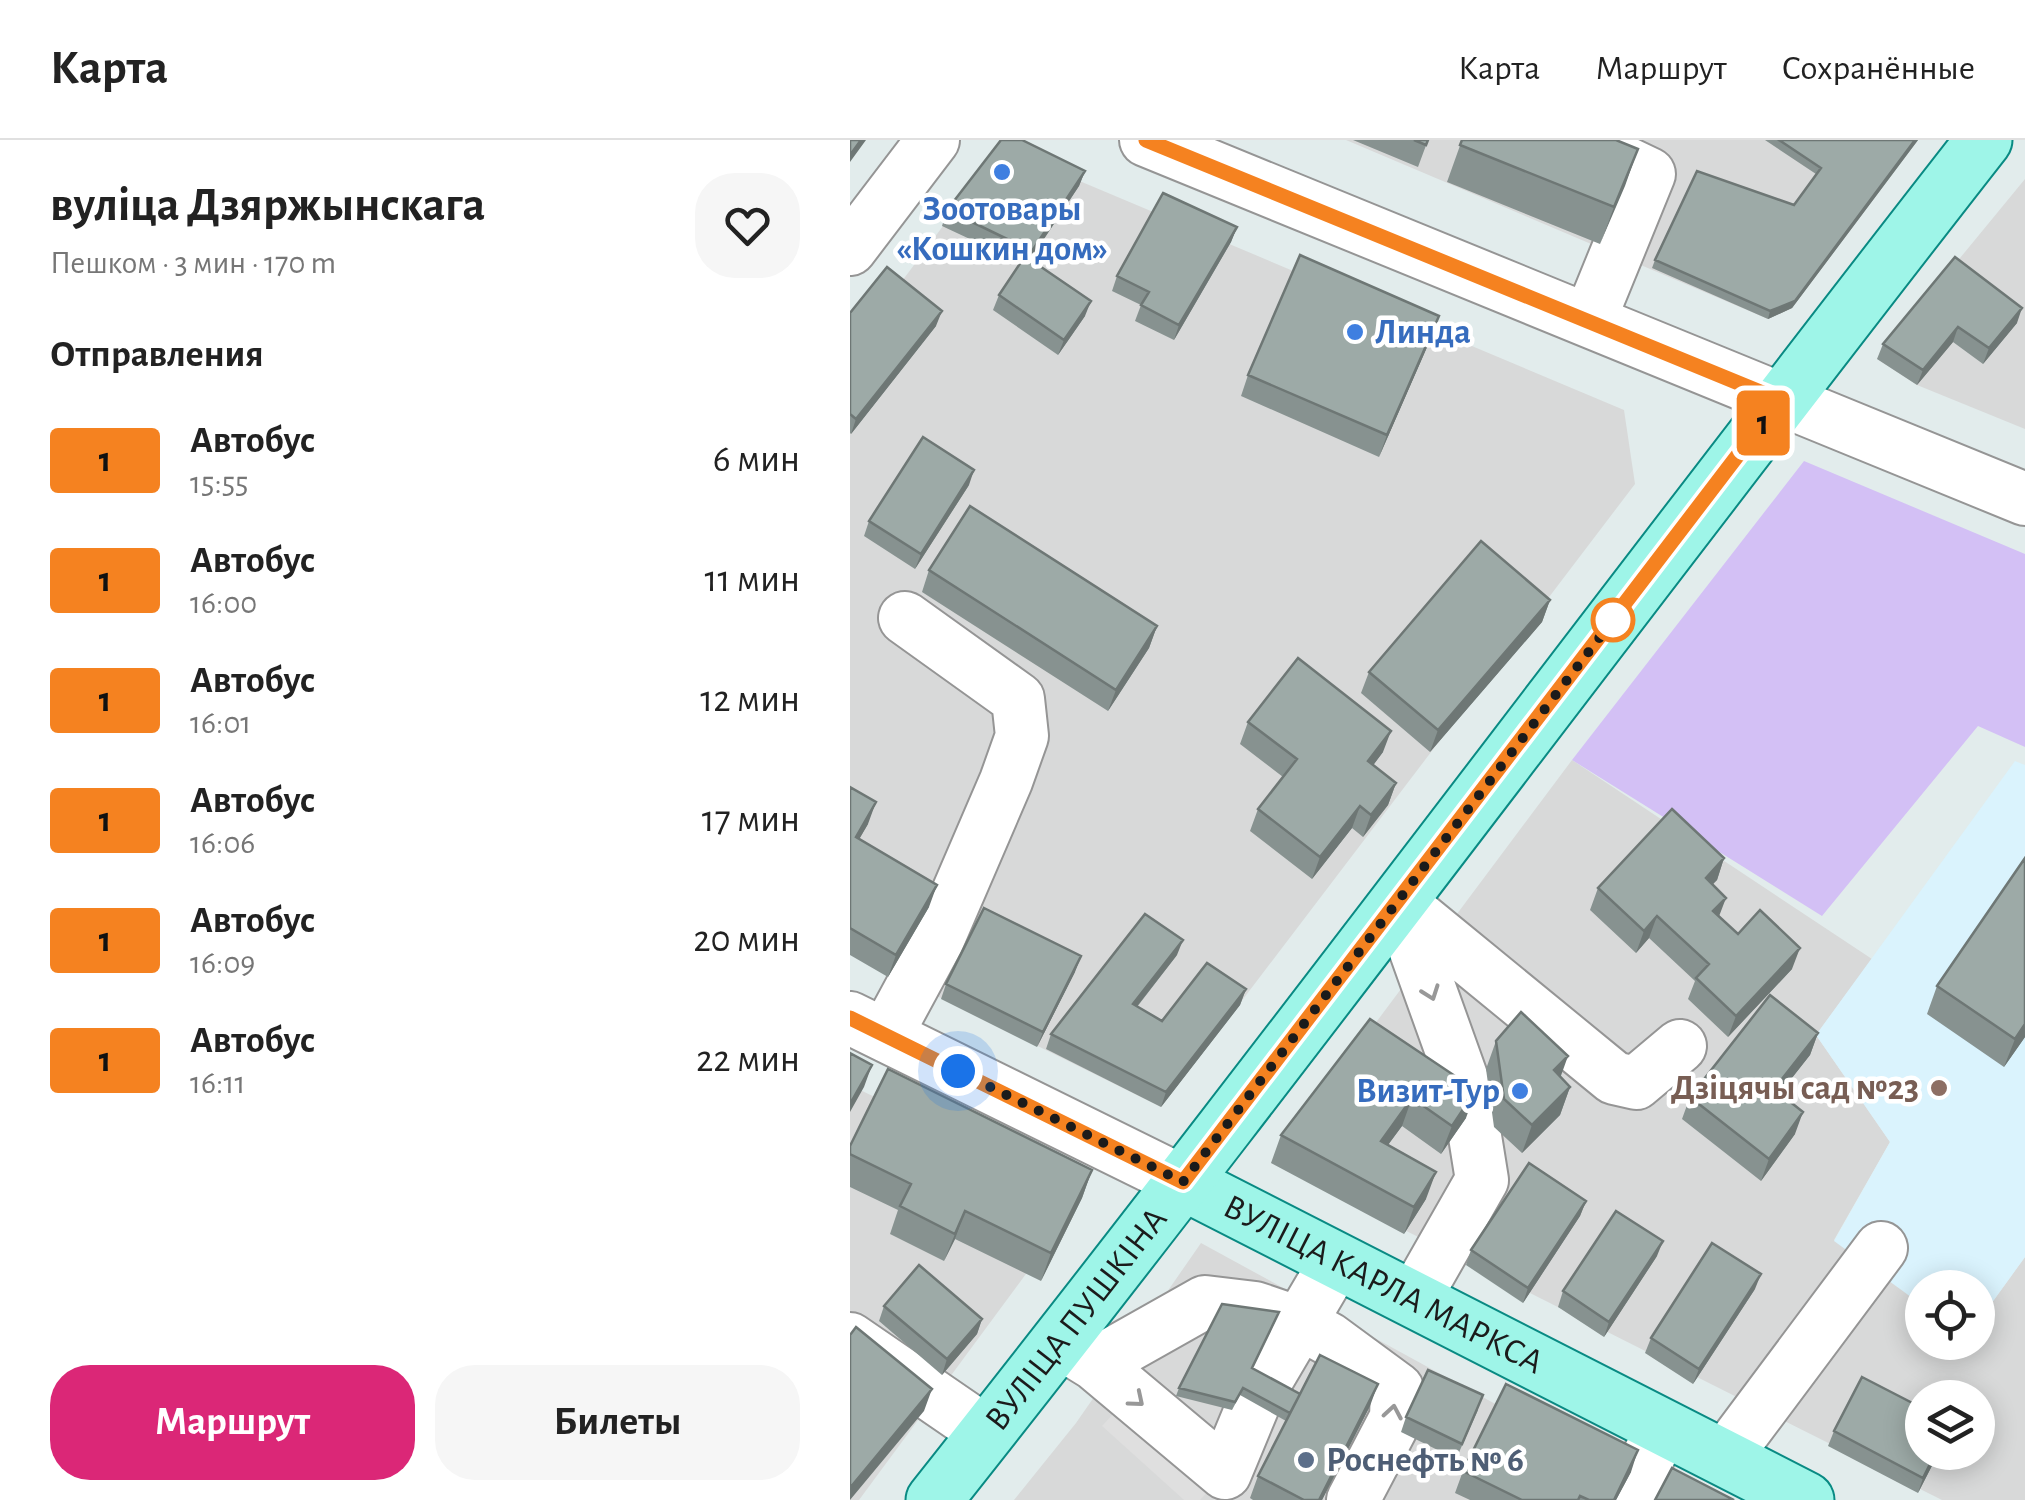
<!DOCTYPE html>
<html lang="ru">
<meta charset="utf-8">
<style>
body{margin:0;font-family:"Alegreya Sans",sans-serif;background:#f6f6f6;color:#222;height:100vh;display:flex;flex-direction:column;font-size:38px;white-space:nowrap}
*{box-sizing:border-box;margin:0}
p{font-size:32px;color:#767676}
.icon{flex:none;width:55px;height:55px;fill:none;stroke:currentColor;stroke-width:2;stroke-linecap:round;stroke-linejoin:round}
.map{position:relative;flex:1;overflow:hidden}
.side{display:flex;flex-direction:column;background:#fff;width:850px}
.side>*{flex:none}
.badge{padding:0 20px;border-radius:8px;font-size:35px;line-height:65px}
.controls{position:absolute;left:1055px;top:1130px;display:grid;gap:20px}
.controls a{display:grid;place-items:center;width:90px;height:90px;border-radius:50%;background:#fff;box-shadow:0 5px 25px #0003;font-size:50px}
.you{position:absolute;width:50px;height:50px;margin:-25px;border:8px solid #fff;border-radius:50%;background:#1a73e8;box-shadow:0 0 0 15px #1a73e833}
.map>.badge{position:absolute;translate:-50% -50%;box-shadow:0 0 0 5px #fff}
h2{padding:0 50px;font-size:38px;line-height:90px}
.round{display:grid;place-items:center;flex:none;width:105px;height:105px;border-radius:40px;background:#f6f6f6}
.head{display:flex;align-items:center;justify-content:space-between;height:170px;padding:0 50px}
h1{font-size:48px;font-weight:700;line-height:75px}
.cta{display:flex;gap:20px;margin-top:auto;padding:20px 50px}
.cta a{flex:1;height:115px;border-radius:40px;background:#db2777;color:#fff;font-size:40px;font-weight:700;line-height:115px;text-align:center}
.cta a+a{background:#f6f6f6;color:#222}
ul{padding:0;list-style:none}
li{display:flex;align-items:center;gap:30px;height:120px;padding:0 50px}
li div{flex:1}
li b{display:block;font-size:38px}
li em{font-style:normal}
li .badge{min-width:110px;font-weight:700;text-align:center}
header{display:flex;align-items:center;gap:60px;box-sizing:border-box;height:140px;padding:0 50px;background:#fff;border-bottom:2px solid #e0e0e0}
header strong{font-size:48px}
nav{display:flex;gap:55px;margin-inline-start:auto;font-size:35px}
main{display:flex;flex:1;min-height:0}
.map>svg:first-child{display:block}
.residential{fill:#d8d9d9;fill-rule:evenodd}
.education{fill:#daf3fd}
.park{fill:#d3c0f5}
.parking{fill:#dfdfdf}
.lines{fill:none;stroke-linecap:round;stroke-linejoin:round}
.minor-casing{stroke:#959595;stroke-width:56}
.major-casing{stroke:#098a83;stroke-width:59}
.minor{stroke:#fff;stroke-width:52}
.major{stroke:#9ef5e8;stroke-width:55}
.wall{fill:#879290}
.shaded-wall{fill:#6e7775}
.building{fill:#9daaa7;stroke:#6e7775;stroke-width:2.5}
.oneway{stroke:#989898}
.line-casing{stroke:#fff;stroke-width:22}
.line{stroke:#f58220;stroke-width:15}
.walk{stroke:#1b1b1b;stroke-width:10;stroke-dasharray:0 18}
.shop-dot{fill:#3f7fe0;stroke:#fff;stroke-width:4}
.stop-dot{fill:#fff;stroke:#f58220;stroke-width:5}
.education-dot{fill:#8d6e63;stroke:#fff;stroke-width:4}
.service-dot{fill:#5c6f8a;stroke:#fff;stroke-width:4}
.labels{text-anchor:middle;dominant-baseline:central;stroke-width:9;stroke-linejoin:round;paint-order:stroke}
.shop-label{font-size:35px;font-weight:bold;fill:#366cbe;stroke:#fff}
.education-label{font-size:35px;font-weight:bold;fill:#785e54;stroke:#fff;text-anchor:end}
.street-label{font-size:35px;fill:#1b1b1b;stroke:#fff}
.service-label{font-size:35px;font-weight:bold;fill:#4e5e75;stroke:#fff;text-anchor:start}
</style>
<header>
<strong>Карта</strong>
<nav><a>Карта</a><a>Маршрут</a><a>Сохранённые</a></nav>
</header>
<main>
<section class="side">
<div class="head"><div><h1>вуліца Дзяржынскага</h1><p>Пешком · 3 мин · 170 m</p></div><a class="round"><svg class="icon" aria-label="heart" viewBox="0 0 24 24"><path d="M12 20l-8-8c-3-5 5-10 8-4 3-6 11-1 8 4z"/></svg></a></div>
<h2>Отправления</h2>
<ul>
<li><span class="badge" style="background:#f58220;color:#111">1</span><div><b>Автобус</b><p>15:55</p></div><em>6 мин</em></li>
<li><span class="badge" style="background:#f58220;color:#111">1</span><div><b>Автобус</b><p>16:00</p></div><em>11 мин</em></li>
<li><span class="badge" style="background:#f58220;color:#111">1</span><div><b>Автобус</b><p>16:01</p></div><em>12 мин</em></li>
<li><span class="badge" style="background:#f58220;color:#111">1</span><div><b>Автобус</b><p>16:06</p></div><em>17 мин</em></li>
<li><span class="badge" style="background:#f58220;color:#111">1</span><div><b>Автобус</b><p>16:09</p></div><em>20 мин</em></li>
<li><span class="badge" style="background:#f58220;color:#111">1</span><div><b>Автобус</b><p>16:11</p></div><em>22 мин</em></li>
</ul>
<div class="cta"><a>Маршрут</a><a>Билеты</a></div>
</section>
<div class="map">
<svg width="1175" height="1360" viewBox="0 0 1175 1360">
<rect width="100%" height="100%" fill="#e2ecec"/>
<path class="residential" d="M496,0h571l-125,168 -24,11z
M151,8l623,262 11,74 -474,623 -311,-154v-602z
M1175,39v250l-108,-44 -40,-26z
M722,620l300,199 -56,76 74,107 -56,98 88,64v38h56v-20l47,-65v243h-83l-671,-337zM1072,1258h56v54h-56z
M0,945l232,113 -223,302h-9z
M351,1103l470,257h-657l62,-77z"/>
<path class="education" d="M1165,621l10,4v492l-47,65v-34h-56v17l-88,-64 56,-99 -74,-107z"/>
<path class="park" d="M954,321l221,93v193l-47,-21 -156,190 -250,-156z"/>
<path class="parking" d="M273,1263l91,82 -14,15h-16l-82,-74z"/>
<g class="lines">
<defs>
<path id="minor" d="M296,0l879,359
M728,0l71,34 -60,147
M0,109l83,-109
M548,761l71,198 13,81 -68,119
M548,761l216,177 22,5 44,-37
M0,878l333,164
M36,895l52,-96 68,-158 16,-45 -4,-37 -113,-81
M0,1199l137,94
M219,1208l26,16 130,109 29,-70
M245,1224l110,-62 50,6 47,16 27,15 68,50 -1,29 -43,82
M414,1244l73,-124
M874,1318l157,-210
M777,1360l36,-73"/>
<g id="major">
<path id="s1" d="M333,1042l623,318"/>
<path id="s2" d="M84,1360c356,-449 697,-909 1050,-1360"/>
</g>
</defs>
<use href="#minor" class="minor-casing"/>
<use href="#major" class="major-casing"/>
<use href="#minor" class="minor"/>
<use href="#major" class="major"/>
</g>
<path class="wall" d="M503,0h75l-10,27z
M612,0l176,9 -38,95 -153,-62z
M915,0h153l-126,168 -24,11 -116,-51 3,-8 139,-55 22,-31z
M235,31l-6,15 -49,74 55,56 -27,39 -65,-45 6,-15 22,-32 -79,-37 5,-16z
M387,87l-6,15 -57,98 -39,-19 6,-16 -29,-14 5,-15z
M1105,117l62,66 -34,41 -30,-22 -36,43 -40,-26 6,-15z
M0,173l86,13 -85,108 -1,-1z
M581,198l-52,119 -138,-61 7,-21z
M119,345l-54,84 -51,-33 5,-15z
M79,430l228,56 -8,22 -41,63 -186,-119z
M700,460l-8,22 -112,130 -69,-59 8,-21z
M398,582l135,30 -10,13 23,18 -8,22 -25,32 -11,-9 -40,51 -62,-48 8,-22 25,-32 -43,-33z
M0,647l18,37 -9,15 70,68 -41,70 -38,-22z
M874,718l-7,22 -5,4 7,33 19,17 54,35 -64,68 -40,-38 7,-18 -46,-43 -13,15 -46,-43 8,-22z
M327,815l-40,52 25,14 84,-32 -6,16 -79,102 -115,-58 5,-15z
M225,832l-38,75 -96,-48 5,-15z
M1087,846l88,51 -21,30 -77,-53z
M520,879l96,99 -25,36 -39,-28 -14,19 38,54 -22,35 -133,-71 10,-28z
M968,893l-8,22 -31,39 16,40 -34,47 -79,-62 8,-22z
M646,901l65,36 9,10 -10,28 -38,38 -28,-26 -8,-58z
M0,1006l242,24 -10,28 -41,83 -86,-42 -11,22 -54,-27 8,-24 -48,-23z
M736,1061l-6,15 -57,87 -57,-38 5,-15z
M807,1116l-53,81 -46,-30 5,-16z
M905,1149l-62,95 -48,-31 6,-15z
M34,1166l98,13 -5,15 -35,41 -63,-54z
M426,1180l-24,49 48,25 70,12 -48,94h-69l-3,-2 8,-22 28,-55 -46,-26 -8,15 -56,-14 3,-8z
M628,1270l-22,49 -55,-27 5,-15z
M984,1291l105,21 -21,41 -90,-47z
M613,1331l168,1 -15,28h-146l-15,-7z"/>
<path class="shaded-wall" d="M11,0h5l-16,22v-7z
M1065,0h3l-126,168 -24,11 2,-8z
M788,9l-13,37 -25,58 14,-37z
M235,31l-6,15 -53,80 6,-15z
M387,87l-6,15 -57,98 5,-15z
M241,161l-6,15 -27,39 6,-15z
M1172,168l-5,15 -34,41 6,-16z
M92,171l-6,15 -85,108 5,-15z
M589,176l-8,22 -52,119 8,-22z
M1108,187l-5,15 -36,43 6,-15z
M124,330l-5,15 -54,84 6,-15z
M700,460l-8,22 -112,130 8,-22z
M307,486l-8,22 -41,63 8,-21z
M541,591l-8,21 -23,31 8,-22z
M546,643l-8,22 -25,32 8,-22z
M26,662l-8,22 -18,31 6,-18z
M510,666l-8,22 -40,51 8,-22z
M874,718l-7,22 -19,20 8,-22z
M87,745l-8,22 -41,70 8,-22z
M876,758l-8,21 -5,-8z
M807,776l-8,22 -13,15 8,-22z
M333,800l-6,15 -50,64 6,-15z
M950,808l-8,21 -64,68 8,-21z
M231,816l-6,16 -38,75 6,-15z
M396,849l-6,16 -79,102 5,-15z
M1175,884v13l-21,30 11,-28z
M968,893l-8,22 -44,56 8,-22z
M718,916l-10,28 -4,-14z
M22,925l-8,22 -14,25v-8z
M720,947l-10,28 -38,38 10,-28z
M626,950l-10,28 -25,36 11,-28z
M562,958l-10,28 -32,43 11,-28z
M953,972l-8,22 -34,47 8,-22z
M242,1030l-10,28 -41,83 10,-28z
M586,1032l-10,27 -22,35 10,-27z
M736,1061l-6,15 -57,87 5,-15z
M115,1071l-10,28 -11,22 11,-27z
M813,1101l-6,15 -53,81 5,-15z
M911,1134l-6,15 -62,95 6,-15z
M132,1179l-5,15 -35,41 5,-16z
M528,1244l-8,22 -48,94h-3z
M82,1249l-8,22 -74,89v-12z
M788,1310l-7,22 -15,28h-2z
M1086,1312h3l-21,41 5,-15z"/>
<path class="building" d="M0,0h11l-11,15z
M151,0h21l63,31 -53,80 -85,-41z
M564,0h14l-2,5z
M612,0h154l22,9 -24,58 -154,-62z
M929,0h136l-120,161 -25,10 -115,-51 42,-89 97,34 27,-37z
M313,53l74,34 -58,98 -38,-20 8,-13 -32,-16z
M450,115l139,61 -52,119 -139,-60z
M175,116l66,45 -27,39 -65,-45z
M1105,117l67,51 -33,40 -31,-21 -35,43 -40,-26z
M37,127l55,44 -86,108 -6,-5v-101z
M73,297l51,33 -53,84 -52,-33z
M120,366l187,120 -41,64 -187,-120z
M631,401l69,59 -112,130 -69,-58z
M448,518l93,73 -23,30 28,22 -25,32 -11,-9 -40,51 -62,-48 39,-50 -49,-37z
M0,647l26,15 -20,35 81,48 -41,70 -46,-27z
M822,669l52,49 -18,20 20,20 -13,13 25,23 22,-24 40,38 -64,68 -40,-38 13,-14 -52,-48 -13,15 -46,-43z
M1175,718v166l-10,15 -78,-53z
M134,768l97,48 -38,76 -97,-48z
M295,774l38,26 -50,64 29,17 45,-58 39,26 -80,103 -115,-58z
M920,855l48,38 -44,56 29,23 -34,47 -79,-62z
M671,872l47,44 -14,14 16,17 -38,38 -28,-26 -8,-58z
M520,879l106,71 -24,36 -40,-28 -31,43 55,31 -22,35 -133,-72z
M0,913l22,12 -22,39z
M38,929l204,101 -41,83 -86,-42 -10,23 -55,-28 11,-22 -61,-30v-8z
M679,1023l57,38 -58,87 -57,-38z
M766,1071l47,30 -54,81 -46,-31z
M862,1103l49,31 -62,95 -48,-31z
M69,1125l63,54 -35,40 -63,-53z
M1094,1133l22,15h-32z
M372,1164l57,8 -27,56 48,26 -10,19 -47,-25 -8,14 -56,-14z
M6,1187l76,62 -82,99v-153z
M470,1215l58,29 -59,116h-15l-46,-24z
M578,1230l55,25 -21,49 -56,-27z
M1012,1237l60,31v44h14l-13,26 -89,-47z
M656,1244l132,66 -24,50h-25l-9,-4 -2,4h-56l-59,-29z
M822,1328l62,32h-79z"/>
<defs><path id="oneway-chevron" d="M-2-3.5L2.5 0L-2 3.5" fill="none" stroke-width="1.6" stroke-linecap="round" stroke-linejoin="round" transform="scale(2.5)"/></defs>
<g class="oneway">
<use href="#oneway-chevron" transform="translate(581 853) rotate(70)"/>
<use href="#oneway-chevron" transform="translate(287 1260) rotate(40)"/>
<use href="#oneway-chevron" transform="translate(543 1272) rotate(-80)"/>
</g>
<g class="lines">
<defs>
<path id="line" d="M0,878l333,164 597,-782 -634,-260"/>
</defs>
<use href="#line" class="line-casing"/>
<use href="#line" class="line"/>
<path class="walk" d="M108,931l225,111 430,-562"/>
</g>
<g class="shop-dot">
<circle cx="152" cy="32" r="10"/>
<circle cx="505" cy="192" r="10"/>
<circle cx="670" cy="951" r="10"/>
</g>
<circle class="stop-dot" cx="763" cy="480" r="20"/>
<circle class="education-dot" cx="1089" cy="948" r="10"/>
<circle class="service-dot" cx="456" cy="1320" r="10"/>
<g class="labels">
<g class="shop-label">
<text x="152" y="69">Зоотовары<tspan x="152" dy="40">«Кошкин дом»</tspan></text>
<text x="525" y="192" text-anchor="start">Линда</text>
<text x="650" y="951" text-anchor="end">Визит-Тур</text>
</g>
<g class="education-label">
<text x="1069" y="948">Дзіцячы сад №23</text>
</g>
<g class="street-label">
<text stroke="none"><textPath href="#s1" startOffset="225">ВУЛІЦА КАРЛА МАРКСА</textPath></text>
<text stroke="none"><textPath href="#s2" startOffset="230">ВУЛІЦА ПУШКІНА</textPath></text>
</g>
<g class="service-label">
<text x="476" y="1320">Роснефть № 6</text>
</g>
</g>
</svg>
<div class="controls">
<a><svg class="icon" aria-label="locate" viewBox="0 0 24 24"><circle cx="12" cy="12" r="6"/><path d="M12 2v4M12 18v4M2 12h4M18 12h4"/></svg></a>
<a><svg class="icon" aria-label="layers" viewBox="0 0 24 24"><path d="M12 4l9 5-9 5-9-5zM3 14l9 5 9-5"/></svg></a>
</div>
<div class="you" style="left:108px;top:931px"></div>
<b class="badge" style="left:913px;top:283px;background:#f58220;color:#111">1</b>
</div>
</main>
